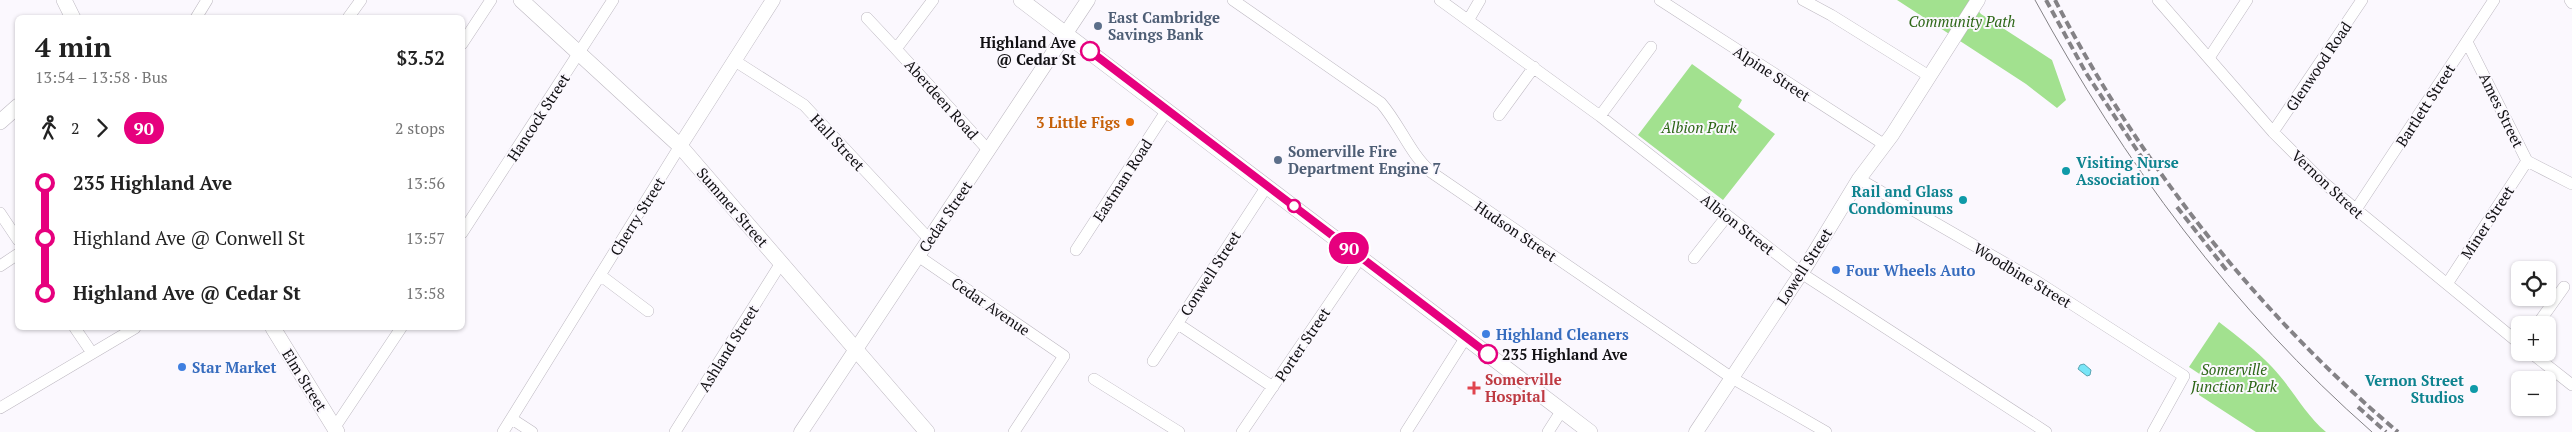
<!DOCTYPE html>
<meta charset="utf-8">
<style>
body{margin:0;font-family:"PT Serif",serif;background:#f2f2f2;color:#222;height:100vh;display:flex;flex-direction:column;font-size:19px;white-space:nowrap}
*{box-sizing:border-box;margin:0}
p{font-size:16px;color:#767676}
.icon{flex:none;width:28px;height:28px;fill:none;stroke:currentColor;stroke-width:2;stroke-linecap:round;stroke-linejoin:round}
.map{position:relative;flex:1;overflow:hidden}
.details{position:absolute;left:15px;top:15px;width:450px;height:315px;display:flex;flex-direction:column;background:#fff;border-radius:8px;box-shadow:0 1px 4px #0004}
.details>*{flex:none}
.badge{padding:0 10px;border-radius:16px;font-size:18px;line-height:32px}
.tools{position:absolute;left:2511px;top:261px;display:grid;gap:10px}
.tools a{display:grid;place-items:center;width:45px;height:45px;border-radius:8px;background:#fff;box-shadow:0 1px 4px #0004;font-size:25px}
.map>.badge{position:absolute;translate:-50% -50%;box-shadow:0 0 0 2px #fff}
.legs{display:flex;align-items:center;gap:8px;height:55px;padding:0 20px;font-size:16px}
.legs p{margin-inline-start:auto}
.head{display:flex;align-items:center;justify-content:space-between;height:85px;padding:0 20px}
h1{font-size:28px;font-weight:700;line-height:38px}
ul{padding:0 20px;list-style:none}
li{display:flex;align-items:center;gap:18px;height:55px;font-size:19px}
li i{display:grid;place-items:center;width:8px;height:100%;margin:0 6px;background:currentColor}
li i::after{content:'';width:12px;height:12px;margin:-6px;border:4px solid;border-radius:50%;background:#fff}
li p{margin-inline-start:auto}
li:first-child i{background:linear-gradient(#0000 50%,currentColor 0)}
li:last-child i{background:linear-gradient(currentColor 50%,#0000 0)}
.map>svg:first-child{display:block}
.green{fill:#a2e18f}
.water{fill:#79e5f7;stroke:#5aa5b3}
.lines{fill:none;stroke-linecap:round;stroke-linejoin:round}
.minor-casing{stroke:#bdb8c1;stroke-width:12}
.tertiary-casing{stroke:#bdb8c1;stroke-width:15}
.secondary-casing{stroke:#bdb8c1;stroke-width:16}
.minor{stroke:#fff;stroke-width:11}
.tertiary{stroke:#fff;stroke-width:14}
.secondary{stroke:#fff;stroke-width:15}
.tram{stroke:#848286;stroke-width:1}
.rail{stroke:#848286;stroke-width:4;stroke-dasharray:8 4;stroke-linecap:butt}
.line-1-casing{stroke:#fff;stroke-width:11}
.line-1{stroke:#e6007e;stroke-width:8}
.service-dot{fill:#5c6f8a;stroke:#fbf8fe;stroke-width:2}
.stop-1-dot{fill:#fff;stroke:#e6007e;stroke-width:2.5}
.food-dot{fill:#e8710a;stroke:#fbf8fe;stroke-width:2}
.culture-dot{fill:#0f9aa8;stroke:#fbf8fe;stroke-width:2}
.shop-dot{fill:#3f7fe0;stroke:#fbf8fe;stroke-width:2}
.health-dot{fill:#e0444e;stroke:#fbf8fe;stroke-width:2}
.labels{text-anchor:middle;dominant-baseline:central;stroke-width:4;stroke-linejoin:round;paint-order:stroke}
.service-label{font-size:15px;font-weight:bold;fill:#4e5e75;stroke:#fbf8fe;text-anchor:start}
.park-label{font-size:15px;font-style:italic;fill:#2c6616;stroke:#fbf8fe}
.stop-label{font-size:15px;font-weight:bold;fill:#111013;stroke:#fbf8fe;text-anchor:end}
.street-label{font-size:15px;fill:#111013;stroke:#fbf8fe}
.food-label{font-size:15px;font-weight:bold;fill:#c56008;stroke:#fbf8fe;text-anchor:end}
.culture-label{font-size:15px;font-weight:bold;fill:#0d838f;stroke:#fbf8fe;text-anchor:end}
.shop-label{font-size:15px;font-weight:bold;fill:#366cbe;stroke:#fbf8fe;text-anchor:start}
.health-label{font-size:15px;font-weight:bold;fill:#be3a42;stroke:#fbf8fe;text-anchor:start}
</style>
<div class="map">
<svg width="2572" height="432" viewBox="0 0 2572 432">
<rect width="100%" height="100%" fill="#fbf8fe"/>
<path class="green" d="M1897,0h72l12,14 71,46 14,40 -9,8 -31,-24z
M1692,64l50,36 -4,7 37,27 -52,66 -85,-65z
M2219,322c18,14 37,28 53,45 20,21 32,46 54,65h-70l-57,-37 2,-20 -12,-8z"/>
<path class="water" d="M2084,364l7,6 -1,5 -3,1 -9,-7 2,-4z"/>
<g class="lines">
<defs>
<path id="minor" d="M933,0l-37,49 93,102
M1233,0l148,103c19,22 29,51 50,69l301,206 94,54
M1440,0l160,116 201,157 245,159
M1660,0l225,145
M1803,0l28,15 98,61
M2158,0l115,132 51,51 196,161
M2570,0l2,3
M196,18l11,-18
M348,18l13,-18
M867,18l29,31
M1469,19l11,-19
M2467,42l60,119 45,23
M462,44l29,-44
M2209,58l38,-58
M735,61l69,44 125,134
M1499,115l35,-48
M1600,116l51,-69
M2273,132l89,-132
M1859,179l177,102 148,95 -31,56
M2355,211l139,-211
M0,213l18,27
M462,233l151,-233
M1076,250l91,-140
M918,256l146,100 -50,76
M1694,258l33,-42
M0,266l18,-12
M600,275l48,36
M2447,284l80,-123
M1178,324l95,63
M2537,325l27,-38
M75,328l17,25
M2530,352l42,33
M1153,361l114,-175
M1094,379l85,53
M0,408l135,-80
M512,419l20,13
M335,427l66,-99
M503,432l177,-286
M675,432l106,-169
M1242,432l119,-175
M1406,432l60,-95
M1548,432l14,-22"/>
<path id="tertiary" d="M680,146l93,-146
M801,432l287,-432
M1696,432l112,-169 51,-84 33,-44 86,-135"/>
<path id="secondary" d="M64,0l9,18
M521,0l159,146 247,286
M1021,0l569,432
M0,122l18,-16
M273,328l64,104"/>
</defs>
<use href="#minor" class="minor-casing"/>
<use href="#tertiary" class="tertiary-casing"/>
<use href="#secondary" class="secondary-casing"/>
<use href="#minor" class="minor"/>
<use href="#tertiary" class="tertiary"/>
<use href="#secondary" class="secondary"/>
<path class="tram" d="M2035,0c89,163 197,309 337,432"/>
<path class="rail" d="M2046,0l40,73 66,100
M2055,0c85,164 202,313 343,432
M2177,207l51,65
M2358,407l28,25"/>
</g>
<g class="lines">
<defs>
<path id="line-1" d="M1090,51l398,303"/>
</defs>
<use href="#line-1" class="line-1-casing"/>
<use href="#line-1" class="line-1"/>
</g>
<g class="service-dot">
<circle cx="1098" cy="26" r="5"/>
<circle cx="1278" cy="160" r="5"/>
</g>
<g class="stop-1-dot">
<circle cx="1090" cy="51" r="9"/>
<circle cx="1294" cy="206" r="6"/>
<circle cx="1488" cy="354" r="9"/>
</g>
<circle class="food-dot" cx="1130" cy="122" r="5"/>
<g class="culture-dot">
<circle cx="2066" cy="171" r="5"/>
<circle cx="1963" cy="200" r="5"/>
<circle cx="2474" cy="389" r="5"/>
</g>
<g class="shop-dot">
<circle cx="1836" cy="270" r="5"/>
<circle cx="1486" cy="334" r="5"/>
<circle cx="182" cy="367" r="5"/>
</g>
<path class="health-dot" d="M1471.5 380.5h5v5h5v5h-5v5h-5v-5h-5v-5h5z"/>
<g class="labels">
<g class="service-label">
<text x="1108" y="17">East Cambridge<tspan x="1108" dy="17">Savings Bank</tspan></text>
<text x="1288" y="151">Somerville Fire<tspan x="1288" dy="17">Department Engine 7</tspan></text>
</g>
<g class="park-label">
<text x="1962" y="21">Community Path</text>
<text x="1699" y="127">Albion Park</text>
<text x="2234" y="369">Somerville<tspan x="2234" dy="17">Junction Park</tspan></text>
</g>
<g class="stop-label">
<text x="1076" y="42">Highland Ave<tspan x="1076" dy="17">@ Cedar St</tspan></text>
<text x="1502" y="354" text-anchor="start">235 Highland Ave</text>
</g>
<g class="street-label">
<text transform="translate(2318 66) rotate(-56)">Glenwood Road</text>
<text transform="translate(1772 73) rotate(33)">Alpine Street</text>
<text transform="translate(942 99) rotate(48)">Aberdeen Road</text>
<text transform="translate(2425 105) rotate(-57)">Bartlett Street</text>
<text transform="translate(2502 110) rotate(64)">Ames Street</text>
<text transform="translate(538 117) rotate(-57)">Hancock Street</text>
<text transform="translate(838 142) rotate(47)">Hall Street</text>
<text transform="translate(1122 180) rotate(-57)">Eastman Road</text>
<text transform="translate(2328 184) rotate(43)">Vernon Street</text>
<text transform="translate(733 207) rotate(49)">Summer Street</text>
<text transform="translate(637 216) rotate(-58)">Cherry Street</text>
<text transform="translate(945 216) rotate(-56)">Cedar Street</text>
<text transform="translate(2487 222) rotate(-57)">Miner Street</text>
<text transform="translate(1738 224) rotate(38)">Albion Street</text>
<text transform="translate(1516 231) rotate(34)">Hudson Street</text>
<text transform="translate(1804 266) rotate(-57)">Lowell Street</text>
<text transform="translate(1210 273) rotate(-57)">Conwell Street</text>
<text transform="translate(2023 275) rotate(31)">Woodbine Street</text>
<text transform="translate(991 306) rotate(34)">Cedar Avenue</text>
<text transform="translate(1302 344) rotate(-56)">Porter Street</text>
<text transform="translate(728 348) rotate(-58)">Ashland Street</text>
<text transform="translate(305 380) rotate(58)">Elm Street</text>
</g>
<g class="food-label">
<text x="1120" y="122">3 Little Figs</text>
</g>
<g class="culture-label">
<text x="2076" y="162" text-anchor="start">Visiting Nurse<tspan x="2076" dy="17">Association</tspan></text>
<text x="1953" y="191">Rail and Glass<tspan x="1953" dy="17">Condominums</tspan></text>
<text x="2464" y="380">Vernon Street<tspan x="2464" dy="17">Studios</tspan></text>
</g>
<g class="shop-label">
<text x="1846" y="270">Four Wheels Auto</text>
<text x="1496" y="334">Highland Cleaners</text>
<text x="192" y="367">Star Market</text>
</g>
<g class="health-label">
<text x="1485" y="379">Somerville<tspan x="1485" dy="17">Hospital</tspan></text>
</g>
</g>
</svg>
<div class="tools">
<a><svg class="icon" aria-label="locate" viewBox="0 0 24 24"><circle cx="12" cy="12" r="6"/><path d="M12 2v4M12 18v4M2 12h4M18 12h4"/></svg></a>
<a>+</a>
<a>−</a>
</div>
<b class="badge" style="left:1349px;top:248px;background:#e6007e;color:#fff">90</b>
<section class="details">
<div class="head"><div><h1>4 min</h1><p>13:54 – 13:58 · Bus</p></div><b>$3.52</b></div>
<div class="legs"><svg class="icon" aria-label="walk" viewBox="0 0 24 24"><circle cx="13" cy="4" r="2"/><path d="M13 8l-2 6 4 7M11 14l-3 7M7 12l3-4h3l4 4"/></svg>2<svg class="icon" aria-label="forward" viewBox="0 0 24 24"><path d="M9 5l7 7-7 7"/></svg><b class="badge" style="background:#e6007e;color:#fff">90</b><p>2 stops</p></div>
<ul>
<li><i style="color:#e6007e"></i><b>235 Highland Ave</b><p>13:56</p></li>
<li><i style="color:#e6007e"></i><span>Highland Ave @ Conwell St</span><p>13:57</p></li>
<li><i style="color:#e6007e"></i><b>Highland Ave @ Cedar St</b><p>13:58</p></li>
</ul>
</section>
</div>
